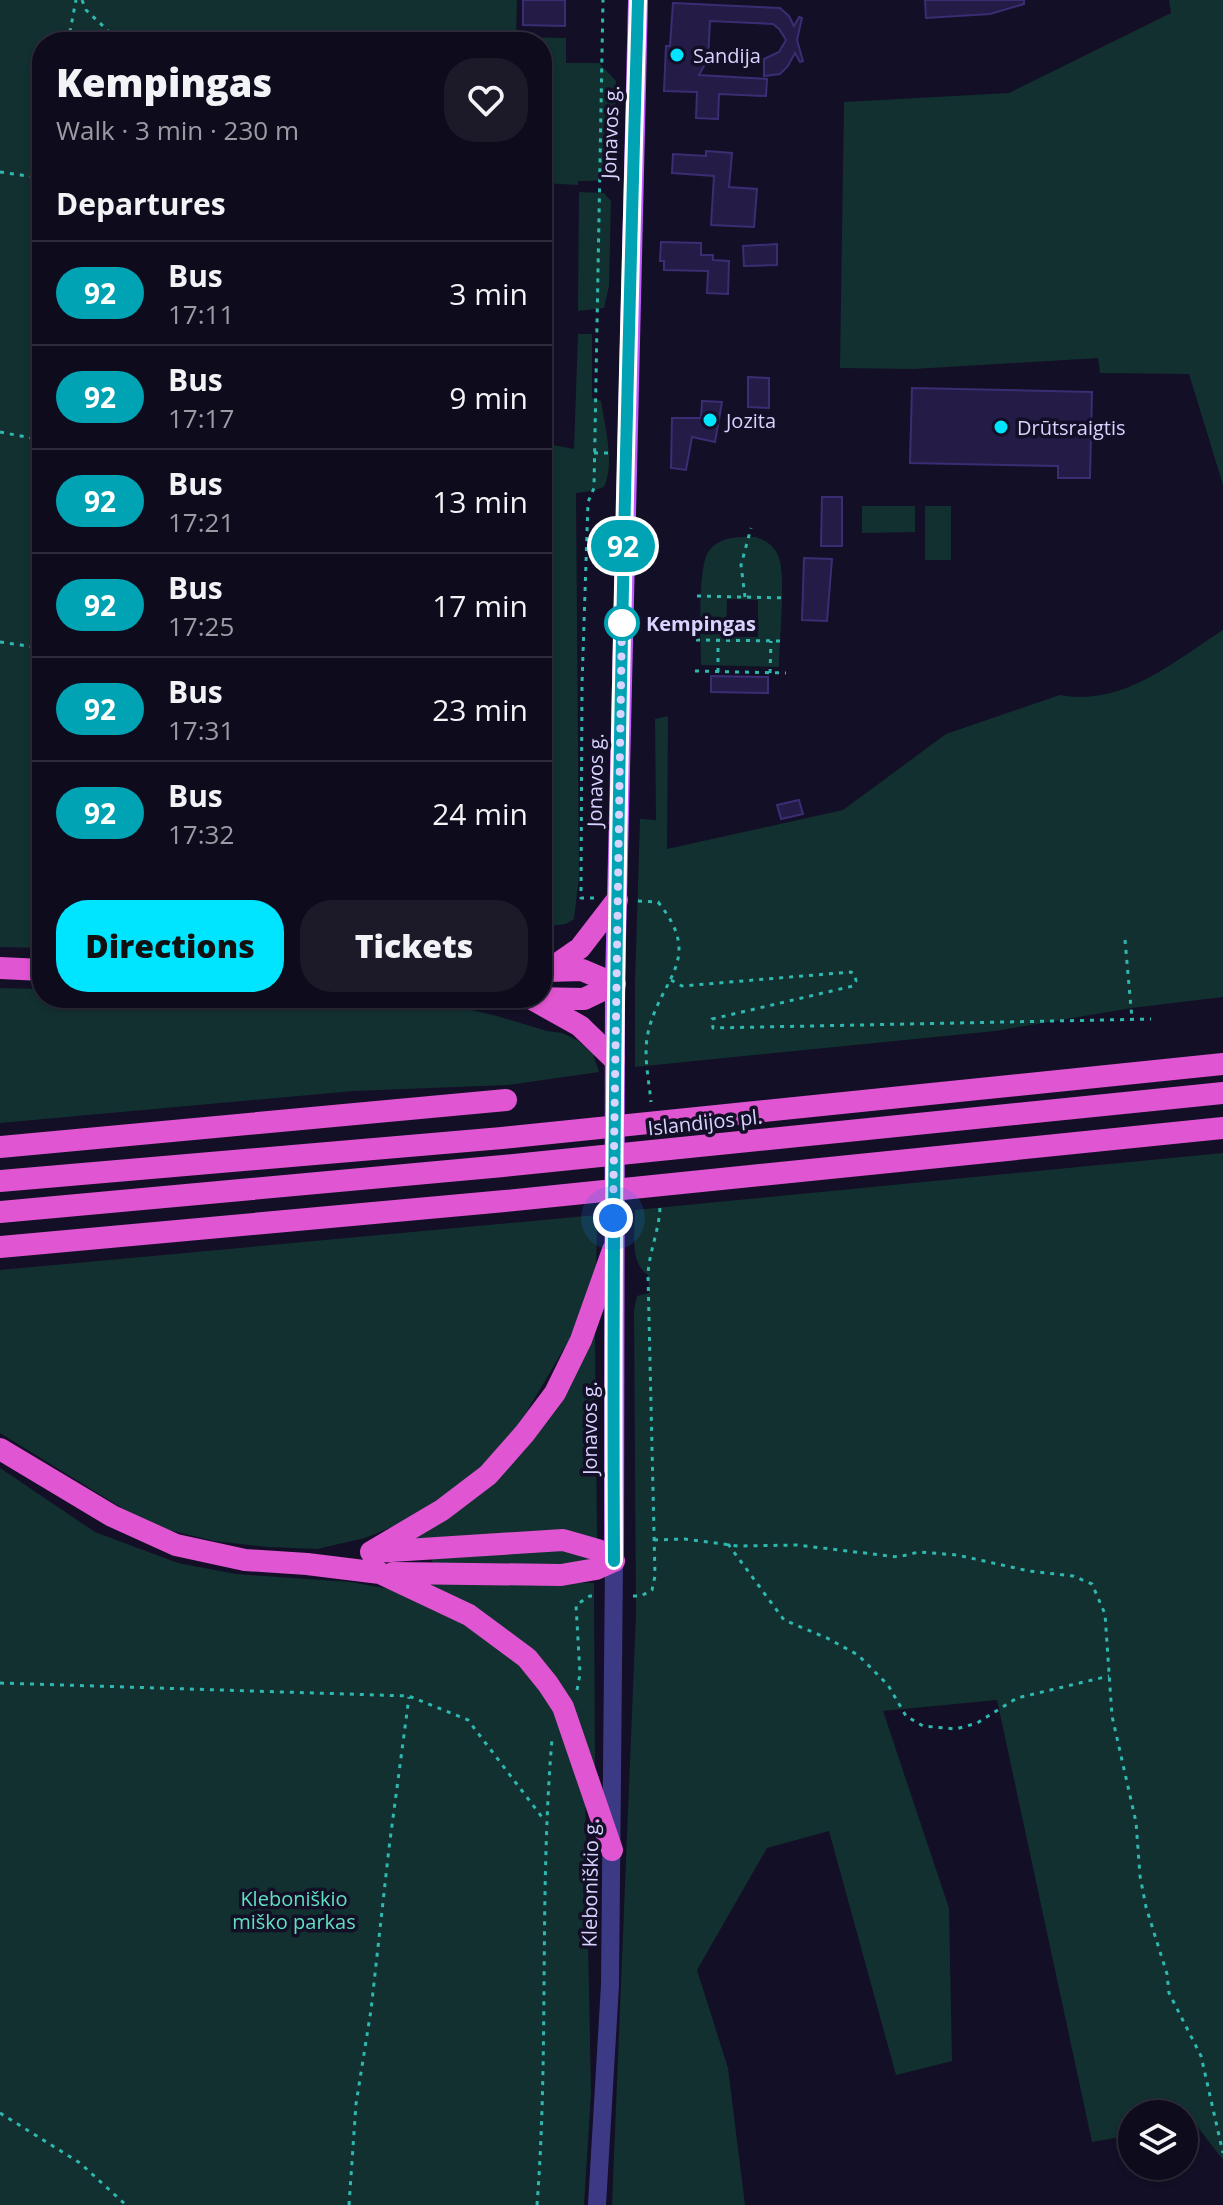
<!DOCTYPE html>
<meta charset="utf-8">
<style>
body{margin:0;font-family:"Open Sans",sans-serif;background:#1c1929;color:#f1f3f6;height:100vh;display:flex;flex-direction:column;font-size:30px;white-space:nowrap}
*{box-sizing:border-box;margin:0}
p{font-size:26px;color:#9b9ba3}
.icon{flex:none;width:44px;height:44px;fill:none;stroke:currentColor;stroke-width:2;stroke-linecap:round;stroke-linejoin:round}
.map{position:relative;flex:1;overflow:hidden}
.drawer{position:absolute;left:32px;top:32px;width:520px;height:976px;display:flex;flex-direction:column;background:#0e0b1c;border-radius:32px;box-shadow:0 2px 6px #0004,0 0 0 2px #2e2b3b}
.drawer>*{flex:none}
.badge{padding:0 16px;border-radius:26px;font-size:28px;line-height:52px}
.fabs{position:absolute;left:1118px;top:2100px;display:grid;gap:16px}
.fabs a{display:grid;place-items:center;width:80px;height:80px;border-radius:50%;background:#0e0b1c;box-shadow:0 2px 6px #0004,0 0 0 2px #2e2b3b;font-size:40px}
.you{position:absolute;width:40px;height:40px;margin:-20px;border:6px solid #fff;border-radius:50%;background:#1a73e8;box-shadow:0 0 0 12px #1a73e833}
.map>.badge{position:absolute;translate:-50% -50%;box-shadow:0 0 0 4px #fff}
h2{padding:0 24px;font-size:30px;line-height:72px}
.round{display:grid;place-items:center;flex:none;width:84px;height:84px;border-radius:32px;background:#1c1929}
.headline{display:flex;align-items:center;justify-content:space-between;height:136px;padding:0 24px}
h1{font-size:38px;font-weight:800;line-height:60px}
.button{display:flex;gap:16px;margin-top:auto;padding:16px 24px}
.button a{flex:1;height:92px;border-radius:32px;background:#00e5ff;color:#111;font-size:32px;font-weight:800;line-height:92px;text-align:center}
.button a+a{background:#1c1929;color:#f1f3f6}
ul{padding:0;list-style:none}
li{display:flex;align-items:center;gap:24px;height:104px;padding:0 24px;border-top:2px solid #2e2b3b}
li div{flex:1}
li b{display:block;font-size:30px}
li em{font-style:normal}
li .badge{min-width:88px;font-weight:700;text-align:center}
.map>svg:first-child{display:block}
.green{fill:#12302f;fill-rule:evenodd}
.building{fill:#241b47;stroke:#3b2d73;stroke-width:2}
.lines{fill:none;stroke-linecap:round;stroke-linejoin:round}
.path{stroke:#2fb8b0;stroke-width:3;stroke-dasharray:4 6;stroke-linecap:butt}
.tertiary{stroke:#3d3a85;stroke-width:18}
.primary{stroke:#c25bff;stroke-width:20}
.trunk{stroke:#e055d1;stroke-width:22}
.line-casing{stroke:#fff;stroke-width:18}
.line{stroke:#00a3b4;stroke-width:12}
.walk{stroke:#d9d4ff;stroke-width:8;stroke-dasharray:0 14.4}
.poi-dot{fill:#00e5ff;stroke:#130f26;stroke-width:3}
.stop-dot{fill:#fff;stroke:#00a3b4;stroke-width:4}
.labels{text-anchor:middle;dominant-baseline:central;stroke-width:7;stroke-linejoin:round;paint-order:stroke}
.poi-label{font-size:20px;fill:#d9d4ff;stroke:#130f26;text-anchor:start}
.street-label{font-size:20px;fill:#d9d4ff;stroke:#130f26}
.stop-label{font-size:20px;font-weight:bold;fill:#d9d4ff;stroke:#130f26;text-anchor:start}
.park-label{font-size:20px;fill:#5fe0c0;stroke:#130f26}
</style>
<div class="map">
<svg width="1223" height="2205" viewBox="0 0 1223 2205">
<rect width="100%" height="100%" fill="#130f26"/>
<path class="green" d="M0,0h517l-1,37 50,1v25h33l17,18 -1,89c-10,12 -22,11 -37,11v4l-36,-2v-141h-500v906l-42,-1z
M1169,0h54v485l-34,-111 -89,-1 -2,-15 -185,11 -73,-1 4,-266 165,-9 162,-80z
M579,192l25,1 7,8 -2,85 -5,22 -26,3z
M578,334h14v64l9,3c4,26 14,62 3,86l-12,4 -16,2 3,384 -5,42 -8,5 -24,3v-484l32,6z
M862,506h53v26l-53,1z
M925,506h26v54h-26z
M756,537c11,4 19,9 23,21 7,21 0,84 0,109l-78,-2c0,-21 -4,-100 8,-114 11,-15 30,-14 47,-14zM727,599l31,1v37h-32z
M1223,630v367l-91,11 -137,23 -360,36v-84l5,-164 16,1 -1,-101 13,-3 -1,133 176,-39 103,-76 114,-39c62,12 113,-33 163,-65z
M0,988l42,1v9h307l89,4 59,14 50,15 15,2 15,7 16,14 6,18 -91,13 -154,6 -354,32z
M1223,1153v1007l-26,-34 -13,2v-14h-52v21l-40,7 -95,-442 -114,11 66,197 3,153 -56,14 -67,-244 -62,17 -70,122 31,98 17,137h-133l24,-591 -2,-304 3,-14 12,-3 -1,-18c-19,-12 -13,-44 -13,-65z
M597,1215l-1,62 -27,63 -53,90 -33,38 -76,53 -42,17 -48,11 -49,-2 -54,-6 -53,-13 -36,-18 -125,-77v-163z
M595,1331l2,208 -194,5c39,-29 96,-63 127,-100 28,-34 45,-74 65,-113z
M0,1468l95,64 83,31 58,11 114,8 52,9 89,46 50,48 19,34 25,64 6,310 -7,112h-584z
M573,1549l19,10 -9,6 -150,-2 -2,-5z
M427,1579l167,4 1,187 -39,-88 -129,-98z"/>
<path class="building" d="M523,0h42v26l-42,-1z
M925,0h99v4l-34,10 -64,4z
M673,3l107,5 9,8 5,10 5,-9 3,1 -5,22 6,21 -3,1 -5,-9 -7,13 -8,8 -16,2v-17l15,-7 7,-12 -7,-11 -6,-5 -63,-3 -2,38 -9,16 68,4 -1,17 -47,-2 -1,25 -22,-1 1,-26 -33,-1 2,-45h4z
M706,151l26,2 -3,34 28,2 -3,38 -43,-2 3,-49 -42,-3 1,-19 33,2z
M661,242l40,1v12h12v5l16,1 -1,33 -21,-1 1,-22 -44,-1v-9h-4z
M777,244v21l-33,1 -1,-20z
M748,377l21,1v30l-21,-1z
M912,388l180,4 -2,86h-32v-12l-148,-3z
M702,401l20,1 -7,40 -23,-5 -6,33 -15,-2 1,-50h29z
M822,497h20v49h-21z
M804,558l28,1 -5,62 -25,-1z
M711,676l57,1v16l-57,-1z
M799,800l4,14 -22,5 -4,-14z"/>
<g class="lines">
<path class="path" d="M82,0l4,10 34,32
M68,42l8,-42
M0,172l42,6
M0,432l42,8
M594,453h16
M697,596l90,2
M745,597l-4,-32 10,-37
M696,640l90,1
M0,642l42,6
M695,671l91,2
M718,672v-32
M770,673l1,-32
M594,898h-13l1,-214 6,-182 6,-14 9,-488
M638,901l20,1c47,58 2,76 -10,131 -5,22 1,47 3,69
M1125,940l7,79
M671,980l11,6 169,-14 4,3 1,6 -3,5 -141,33 1,9 438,-9
M654,1540l31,-1 53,7 59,-1 101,12 21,-5 38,3 72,16 44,5 19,8 13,30 7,102 24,106 4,54 6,31 21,67 2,19 32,63 22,97
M728,1544l56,76 43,18 31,17 30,30 18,31 17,10 33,3 21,-6 40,-25 92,-22
M633,1596h8l11,-6 3,-14 -7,-301c1,-24 12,-46 12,-70
M0,1683l409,13 59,24 77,101
M577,1690l3,-16 -4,-69 14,-9h7
M0,2113l80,50 46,42
M349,2205l7,-101 15,-94 18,-162 20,-151
M537,2205c12,-155 2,-311 15,-466"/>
<path class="tertiary" d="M597,2205l13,-220 4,-424"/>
<path class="primary" d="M614,1561l1,-577 23,-984"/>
<path class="trunk" d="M0,968l42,2
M547,971l33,-23 37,-48
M547,971l35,-1 33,14
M530,998l50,28 34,33
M533,998l51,1 31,-15
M0,1147l506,-47
M0,1181l502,-43 721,-74
M0,1212l503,-46 720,-73
M0,1247l505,-46 718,-73
M0,1449l112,67 64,29 69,15 62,4 73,9 89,42 58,43 21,26 15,23 49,143
M371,1552l71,-42 46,-35 37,-42 30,-40 26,-53 32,-90
M375,1552l188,-12 35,10 16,11
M393,1573l168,2 35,-6 18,-8"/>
</g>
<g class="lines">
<defs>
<path id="line" d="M614,1561c-3,-521 9,-1041 24,-1561"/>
</defs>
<use href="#line" class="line-casing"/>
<use href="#line" class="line"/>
<path class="walk" d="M613,1218l9,-600v5"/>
</g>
<g class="poi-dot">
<circle cx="677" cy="55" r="8"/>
<circle cx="710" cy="420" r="8"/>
<circle cx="1001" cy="427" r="8"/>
</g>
<circle class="stop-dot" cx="622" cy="623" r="16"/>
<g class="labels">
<g class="poi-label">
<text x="693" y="55">Sandija</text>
<text x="726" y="420">Jozita</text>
<text x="1017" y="427">Drūtsraigtis</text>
</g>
<g class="street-label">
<text transform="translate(610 132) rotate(-88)">Jonavos g.</text>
<text transform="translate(595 780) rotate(-89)">Jonavos g.</text>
<text transform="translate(705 1122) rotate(-6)">Islandijos pl.</text>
<text transform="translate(589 1428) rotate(-90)">Jonavos g.</text>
<text transform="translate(590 1883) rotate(-89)">Kleboniškio g.</text>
</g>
<g class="stop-label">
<text x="646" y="623">Kempingas</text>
</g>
<g class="park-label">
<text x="294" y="1898">Kleboniškio<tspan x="294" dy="23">miško parkas</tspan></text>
</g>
</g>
</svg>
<div class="fabs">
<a><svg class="icon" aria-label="layers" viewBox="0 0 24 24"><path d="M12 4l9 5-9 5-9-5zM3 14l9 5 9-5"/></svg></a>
</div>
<div class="you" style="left:613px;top:1218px"></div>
<b class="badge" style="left:623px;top:546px;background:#00a3b4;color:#fff">92</b>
<section class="drawer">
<div class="headline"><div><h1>Kempingas</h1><p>Walk · 3 min · 230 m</p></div><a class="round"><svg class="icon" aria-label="heart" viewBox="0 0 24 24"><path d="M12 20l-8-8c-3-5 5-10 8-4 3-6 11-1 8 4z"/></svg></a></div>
<h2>Departures</h2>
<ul>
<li><span class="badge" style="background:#00a3b4;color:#fff">92</span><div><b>Bus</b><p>17:11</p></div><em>3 min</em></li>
<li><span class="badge" style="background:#00a3b4;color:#fff">92</span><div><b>Bus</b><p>17:17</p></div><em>9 min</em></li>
<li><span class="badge" style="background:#00a3b4;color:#fff">92</span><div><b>Bus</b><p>17:21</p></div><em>13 min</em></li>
<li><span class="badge" style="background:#00a3b4;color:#fff">92</span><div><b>Bus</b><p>17:25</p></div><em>17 min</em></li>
<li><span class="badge" style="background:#00a3b4;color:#fff">92</span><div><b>Bus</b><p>17:31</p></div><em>23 min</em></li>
<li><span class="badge" style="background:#00a3b4;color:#fff">92</span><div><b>Bus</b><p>17:32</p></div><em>24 min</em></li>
</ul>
<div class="button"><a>Directions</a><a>Tickets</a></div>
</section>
</div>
